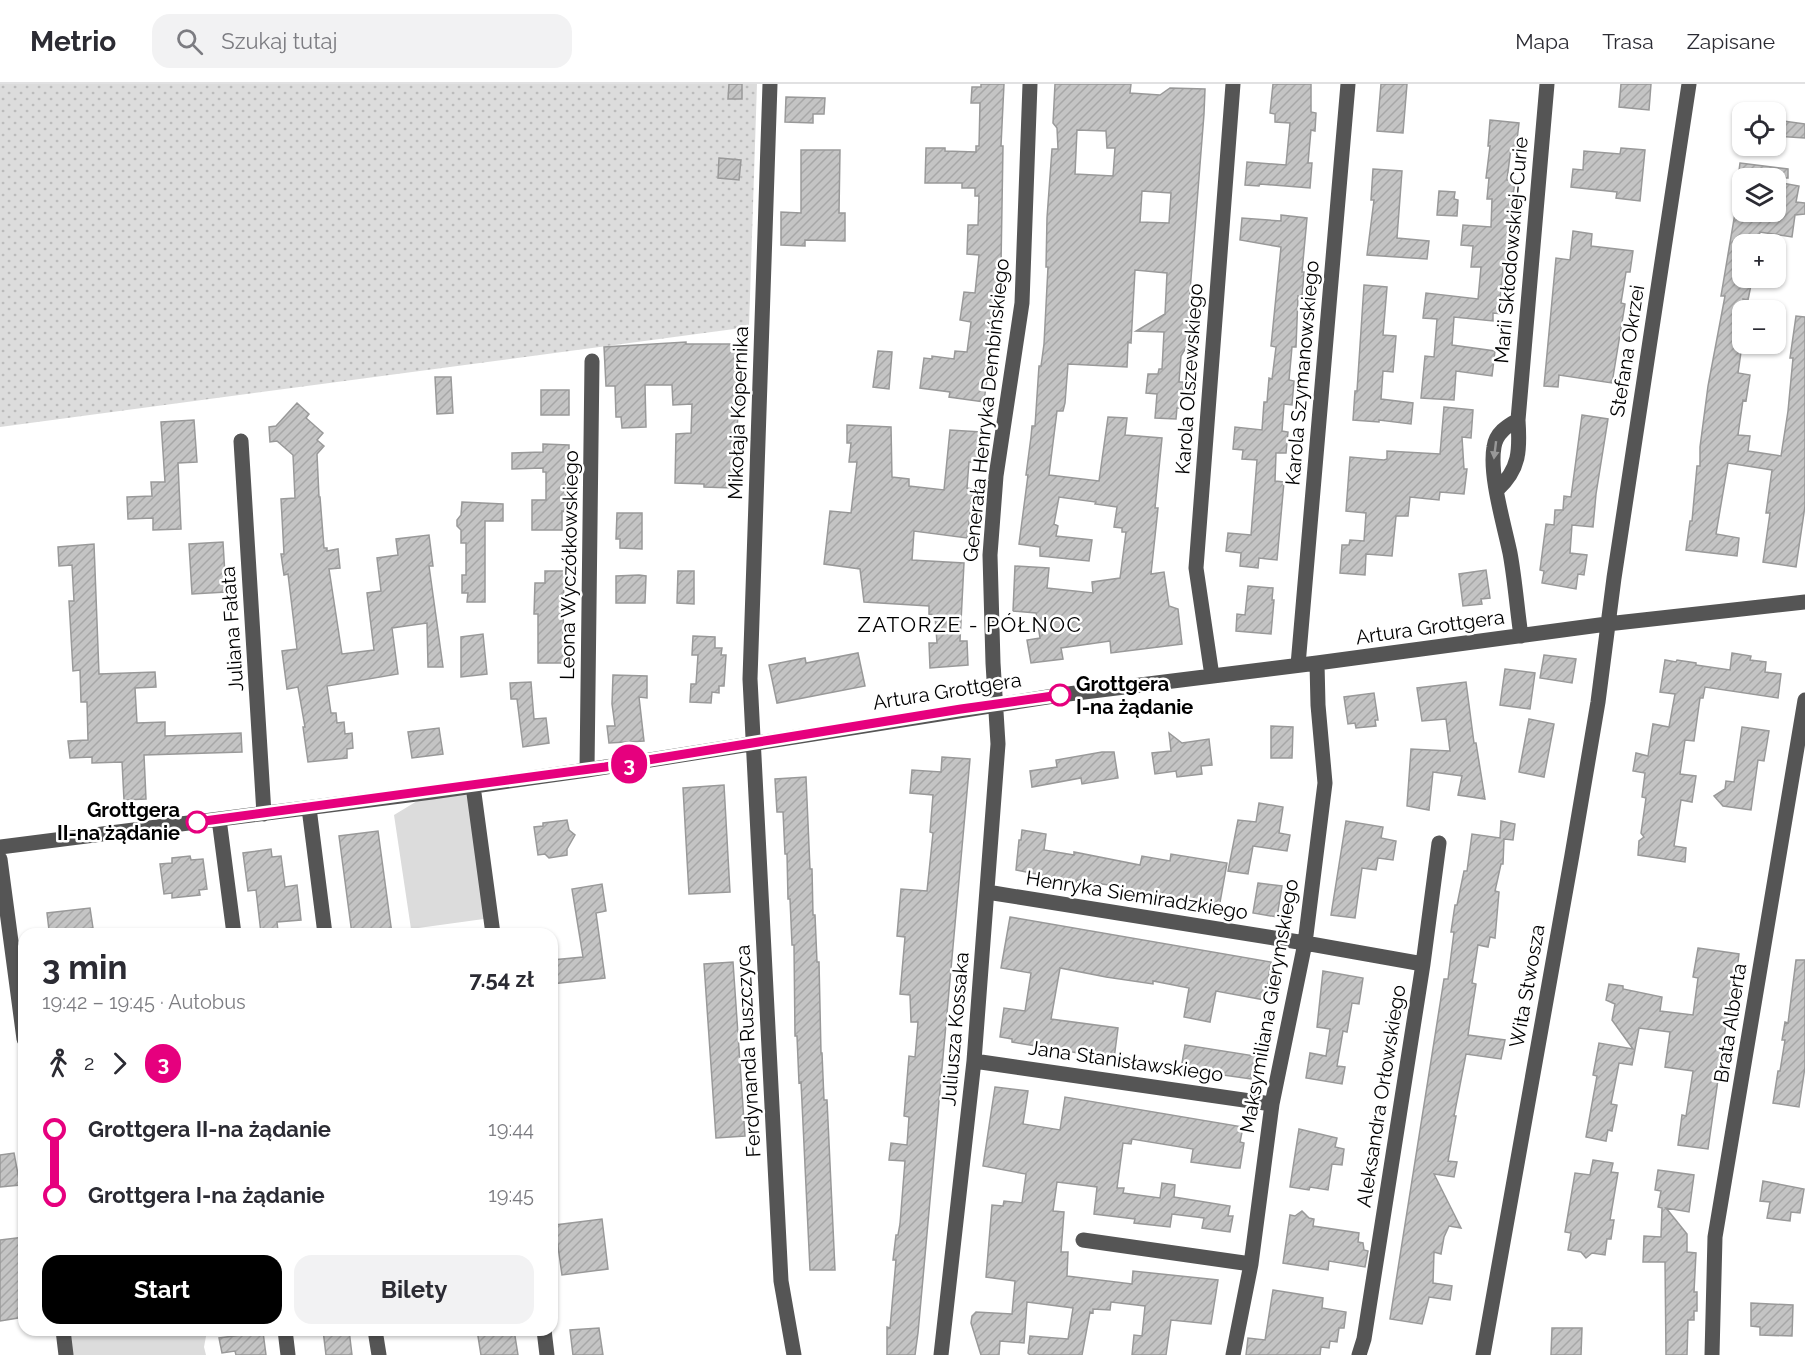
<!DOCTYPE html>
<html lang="pl">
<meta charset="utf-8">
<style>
body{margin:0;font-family:Raleway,sans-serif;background:#f2f2f3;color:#2b2b33;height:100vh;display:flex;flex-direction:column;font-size:22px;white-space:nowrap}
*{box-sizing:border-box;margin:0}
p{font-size:20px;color:#7c7c81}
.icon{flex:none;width:33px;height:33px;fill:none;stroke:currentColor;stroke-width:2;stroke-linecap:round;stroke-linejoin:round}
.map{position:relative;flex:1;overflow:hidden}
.drawer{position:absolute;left:18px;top:844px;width:540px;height:408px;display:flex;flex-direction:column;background:#fff;border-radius:18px;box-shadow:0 2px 4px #0004}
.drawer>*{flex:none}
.badge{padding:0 12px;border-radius:20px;font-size:21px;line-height:39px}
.buttons{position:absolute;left:1732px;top:18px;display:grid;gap:12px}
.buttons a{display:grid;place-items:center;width:54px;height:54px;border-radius:12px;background:#fff;box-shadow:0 2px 4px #0004;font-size:30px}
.map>.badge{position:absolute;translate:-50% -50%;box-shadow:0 0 0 3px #fff}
.legs{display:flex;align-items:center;gap:9px;height:66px;padding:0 24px;font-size:20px}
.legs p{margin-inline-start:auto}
.head{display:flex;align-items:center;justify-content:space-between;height:102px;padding:0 24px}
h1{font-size:33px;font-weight:700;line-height:45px}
.button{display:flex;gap:12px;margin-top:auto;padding:12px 24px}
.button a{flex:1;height:69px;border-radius:18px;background:#000;color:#fff;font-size:24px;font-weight:700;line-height:69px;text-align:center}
.button a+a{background:#f2f2f3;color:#2b2b33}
ul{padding:0 24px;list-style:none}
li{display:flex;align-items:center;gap:21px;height:66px;font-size:22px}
li i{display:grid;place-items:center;width:9px;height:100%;margin:0 8px;background:currentColor}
li i::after{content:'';width:15px;height:15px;margin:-8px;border:4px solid;border-radius:50%;background:#fff}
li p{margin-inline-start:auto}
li:first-child i{background:linear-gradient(#0000 50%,currentColor 0)}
li:last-child i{background:linear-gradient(currentColor 50%,#0000 0)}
header{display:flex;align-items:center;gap:36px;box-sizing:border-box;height:84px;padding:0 30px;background:#fff;border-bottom:2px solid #e1e1e2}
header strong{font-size:28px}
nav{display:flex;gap:33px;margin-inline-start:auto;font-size:21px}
.search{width:420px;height:54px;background:#f2f2f3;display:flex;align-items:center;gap:15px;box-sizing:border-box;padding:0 21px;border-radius:18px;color:#7c7c81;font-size:22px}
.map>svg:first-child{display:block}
.green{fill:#dcdcdc}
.garden{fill:url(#garden-dots)}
.building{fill:url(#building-hatch);stroke:#999;stroke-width:1.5;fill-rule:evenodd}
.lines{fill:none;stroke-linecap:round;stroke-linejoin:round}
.minor{stroke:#555;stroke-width:15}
.oneway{fill:#999}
.line-1-casing{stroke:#fff;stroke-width:14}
.line-1{stroke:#e6007e;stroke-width:9}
.stop-1-dot{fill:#fff;stroke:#e6007e;stroke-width:3}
.labels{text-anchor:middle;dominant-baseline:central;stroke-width:5;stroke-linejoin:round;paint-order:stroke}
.street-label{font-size:20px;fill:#000;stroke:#fff}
.stop-label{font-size:20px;font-weight:bold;fill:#000;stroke:#fff;text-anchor:start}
.neighbourhood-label{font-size:21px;letter-spacing:1.5px;fill:#000;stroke:#fff}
</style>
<header>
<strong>Metrio</strong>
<div class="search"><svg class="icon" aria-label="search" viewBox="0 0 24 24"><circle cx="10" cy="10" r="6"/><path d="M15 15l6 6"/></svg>Szukaj tutaj</div>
<nav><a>Mapa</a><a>Trasa</a><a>Zapisane</a></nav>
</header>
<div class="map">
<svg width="1805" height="1271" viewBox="0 0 1805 1271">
<defs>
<pattern id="garden-dots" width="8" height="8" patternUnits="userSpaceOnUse" patternTransform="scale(1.5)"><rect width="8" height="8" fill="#dcdcdc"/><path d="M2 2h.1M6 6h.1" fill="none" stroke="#bbb" stroke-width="1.8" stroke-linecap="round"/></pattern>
<pattern id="building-hatch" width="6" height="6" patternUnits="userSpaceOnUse" patternTransform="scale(1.5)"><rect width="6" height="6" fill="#c4c4c4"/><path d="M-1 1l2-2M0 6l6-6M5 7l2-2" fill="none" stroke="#a7a7a7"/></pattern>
</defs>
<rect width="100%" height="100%" fill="#fff"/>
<path class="green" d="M473,702l18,132 -80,11 -17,-114 38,-23z
M63,1247h144l-3,16 2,8h-140z"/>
<path class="garden" d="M0,0h757l-8,243 -749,100z"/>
<path class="building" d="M729,0h13v15h-14z
M981,0h23l-3,62h2l-2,120 -17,136 -35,-5 1,-5 -30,-4 4,-30 8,1v-3l22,3 1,-8 12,1 4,-30 -11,-2 4,-28 11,1 4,-38 -12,-1 1,-29h10l1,-29h-4v-8h-13v-5h-37l1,-35h19v3l31,1v-6h3l1,-43h-9l1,-16h9z
M1055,0h76l-1,9 30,2 10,-7 35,1 -1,25 -15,190h4v42h-6l-6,10 -2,26h4l-1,26h-5l-1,11 -21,-1 2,-24 -11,-1 2,-19h10l1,-5h3l2,-37 -28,-1 29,-17 2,-41 -32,-3 -4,73 -3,-1 -1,25 -59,-3 -3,39 -2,8h-6l-8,64 50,6 9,-64 19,1 -2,17 37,3 -7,70h3l-7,66 13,-2 5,34 9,3 4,35 -71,9 -1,-12 -49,7 2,11 -32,4 -4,-23 13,-2 -4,-25 -23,-2 2,-45 34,2 -2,20 46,5 -1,-11 28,-4 6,-46h-4v-4l-8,-1 3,-20 -22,-3 1,-2 -37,-5 -5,27 4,2 -2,10 36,4 -3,21 -49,-5v-9l-21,-3 9,-69h-2l5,-38 1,-11h3l4,-60h2l3,-22 4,-77h-2l1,-49 5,-69h6l-1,-21 -4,-5zM1077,46l29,1 1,17h8l-2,28 -38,-2zM1142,107l29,2 -2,30 -29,-1z
M1273,0h38v28l5,1 -1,18 -4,-1 -3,33h4l-2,25 -50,-4 -1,2 -14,-1 2,-23 39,3 4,-42 -15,-1v-8l-5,-1z
M1381,0h26l-4,49 -26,-2z
M1621,0h30l-2,26 -30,-3z
M786,13l39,1 -1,16h-11v9l-28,-1z
M1490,36l29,3 -3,26 -5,-1 -4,32h8l-10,90 -2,-1 -3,31h3l-1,14 -9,-1v8l-39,-4 -2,28 43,6 -3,25 -36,-5 -2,29 -33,-2 4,-42 9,1 3,-38 -14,-1 3,-25 52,6 3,-32h-10l2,-21 -12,-1 2,-20 28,2 1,-28h-5l2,-21h-3l4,-32h-2z
M1776,36l29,4v14l-29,-2z
M1621,64l24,2 -5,51 -24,-3 1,-6 -46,-5 2,-18 10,1 1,-19 36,3z
M801,66h39l-1,63h6v28l-40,-1v6l-24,-1v-33l20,1z
M719,74l22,2 -2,20 -21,-2z
M1740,79l48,6v9h-50z
M1373,85l29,2 -5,67 32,3 -2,18 -60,-4 7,-55h-3z
M1782,99l17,3 -3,16 9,1v11l-10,1 -3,22 -32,-5 -3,12h-14v34h6l-1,7h3l-3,15 -5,-1v39l-5,35 12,2 -4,26 -3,-1 -5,35 12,1 -2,15 33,5 7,-45 5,-53h-3l6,-42 9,1v189l-9,61 -33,-5 7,-49h-4l6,-43 -44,-7 -12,71 23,4 -2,18 -51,-6 4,-29h2l5,-55h3v-19l8,-61 17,-90h-4l14,-83 42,6z
M1439,107l16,1 -1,7 4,1 -1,16 -20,-1z
M1281,131l26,3 -5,54h2l-2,25 -4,-1 -2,51h-4l-3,33 5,1 -2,24 -8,-1 -2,27 6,1 -2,21h-10l-1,28 9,1 -7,78 -18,-2 -1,10 -18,-2 1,-13 -15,-2 2,-18 23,2 6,-75 -15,-1 1,-9 -10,-1 2,-22 27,3 2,-28h3l2,-24 3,1 4,-32 -5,-1 10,-99 -41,-7 2,-22 39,3z
M1573,147l19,3 -1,12 42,5 -3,21h-4l-5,31 4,1 -13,79 -53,-8 -1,12 -14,-1 12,-128 14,2z
M1364,201l23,2 -4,48 13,1 -3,36 -10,-1 -2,28 32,4 -2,21 -32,-4v2l-26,-2 2,-29h2z
M686,258v2h55l-2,39h2l-1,30h-2l-4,75 -30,-1v-3l-29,-1 1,-49 15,-1 1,-29 -19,1 -1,-20h-27l1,42 -24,1 -1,-11h-5l-1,-31h-9l-2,-39z
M878,267l14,1 -3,37 -16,-2z
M435,293h16l2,36 -16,1z
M541,306h28v25h-28z
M297,319l12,11 -3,4 17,15 -6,7 7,6 -7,8 2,43h1l4,51h3v3l11,-2 2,19 -11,1 13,85 32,-4 -7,-57 14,-2 -4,-33 21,-3 -2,-16 33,-4 4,31h-4l14,101h-15l-1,-44 -35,5 6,46 -71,12 4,27h5l1,10 7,-1 1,12 7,-1 1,15 -6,1v9l-39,4 -5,-35h2l-7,-40 -11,2 -5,-38 15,-2 -9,-75 -4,1 -3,-21h3l-3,-55 14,-1 -2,-43 -16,-14 -7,1 -1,-15 7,-1z
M1444,323l29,3 -2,28 -9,-1 2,32h3l-3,25 -24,-2 -1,8 -29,-3 -2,19h-12l-4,40 -26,-2 -1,21 -25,-2 2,-28h7l1,-5 14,1 2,-28 -20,-2 4,-54 34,3 3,-1v-8l53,3z
M1582,331l26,4 -12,75 -3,33 -21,-2 -2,28 17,2 -3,20 -6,-1 -2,15 -34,-6 2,-12 -4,-1 6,-46 8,1 1,-15h8l1,-14 7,1z
M194,336l3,42 -19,1 3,66 -28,1v-12l-25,1 -1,-22 25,-1 -1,-14h14l-4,-60z
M847,341l44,2 1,50 17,2v7l35,4 6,-60 31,2 -4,30h-8l-2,26 6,1 -6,49 -53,-7 -2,29 52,3 -4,78h7l1,24 -38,3 -1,-25h8l-2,-28 -6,-1v-8l-65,-4 -4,-33 -36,-5 6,-53 21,2 6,-51h-8l2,-19h-4z
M543,360l26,1v27h-3l-1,40 -3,-1v19h-30v-30h14v-28h-3v-4l-31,1v-16l31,-1z
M462,418l41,2v17h-18v81h-18l1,-9h-6v-18h4v-32h-5v-13l-4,-4v-6l4,-5z
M617,429h25v36l-22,-1v-9h-4z
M223,458l3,50 -34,2 -3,-50z
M94,460l5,130 56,-2 1,15 -21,1 2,35 28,-1v14l76,-3 1,19 -98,3 2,44 -22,1 -2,-38 -30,1v-6l-22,1 -2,-17 20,-1 -1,-38h-6l-1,-32 -7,1 -4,-70h5l-2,-36 -13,1 -1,-19z
M1486,486l4,28 -9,1 1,5 -19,2 -4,-32z
M545,487h19l-1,65h3v27h-28v-49h-4l1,-31h10z
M678,487h16v33l-17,-1z
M639,491l7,1 -1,27h-29v-27z
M1248,502l25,2 -1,12h2l-3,34 -35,-3 1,-17 8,1z
M483,550l4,40 -26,3v-40z
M693,552l22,1v11h7l-1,7h5l-2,31h-5v7l-7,-1 -1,11 -21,-1 1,-18h5l2,-29h-6z
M858,569l7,33 -88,17 -8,-38 36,-7 1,5z
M1732,569l19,3 -1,4 16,2 -1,10 16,2 -3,24 -73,-11 -2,11h-3l-6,43 -9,-1 -5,34 16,2 -4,26 -11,-2 -7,46 12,2 -1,14 -47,-7 1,-14 5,-4 -3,-4 5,-35 -4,-1 3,-24 -12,-2 3,-18 12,3 5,-32 16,3 6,-33 -15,-2 5,-32 11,2 1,-2 19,3v2l34,5z
M1544,571l32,4 -4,24 -32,-5z
M1505,585l30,4 -5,36 -30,-4z
M613,591l34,1v22l-8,-1 5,44 -35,2 -2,-17h8l-3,-22z
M531,598l3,37 12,-1 3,25 -26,4 -6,-48h-6l-1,-16z
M1466,598l8,61h2l9,56 -27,-4 4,-19 -29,-4 -4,38 -22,-4 4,-57 39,2 -4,-32 -24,2 -5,-33z
M1374,609l4,27h-3l1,6 -20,2 -1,-5 -7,1 -4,-27z
M1529,635l25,5 -10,53 -25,-5z
M1271,642l22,1 -1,31h-21z
M1742,643l27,4 -5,30 -6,-1 -7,50 -28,-4 -9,-10 11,-7 1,-8 8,1z
M439,644l4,26 -31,4 -4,-26z
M1169,649l13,10 27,-4 3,26 -11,1 1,8 -25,3 -1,-6 -21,3 -3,-21 19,-2z
M1102,668h12l4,26 -36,6 -1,-6 -49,9 -2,-16 27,-4 -1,-7z
M942,673l28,2 -52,574 -3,22h-28v-28l3,1 6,-68h-3l3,-25h2l2,-11 5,-63 -16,-1 2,-17 16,2 2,-28 -5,-1 5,-60 6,1 3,-35h-7l-1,-27 -10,-1 5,-57 -8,-1 2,-24 2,-23 26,2 6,-58 -3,-1 3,-37 -23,-2 2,-23 29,2z
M806,693l4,92h2l1,46h2l2,47h2l2,91h1l2,47h3l8,170h-25l-9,-188 -2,1 -2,-47h-2l-1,-91h-2l-2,-46h-2l-1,-45h-2l-2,-42h-6l-2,-33z
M724,701l6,107 -41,2 -6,-106z
M1259,719l24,4 -4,26 11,2 -3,16 -34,-5 -5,28 -20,-3 10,-51 18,2z
M567,736l2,10 6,5 -8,14v6l-18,3 -4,-4 -7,1 -4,-28 9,-1v-3z
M1346,737l37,6 -2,11 15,3 -3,19 -15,-2 -2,12 -14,-2 -7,50 -24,-3z
M1501,737l14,3 -2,16 -9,-1 -1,25h-2l-6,27 4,1 -4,46 -5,-1 -2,10 -10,-2 -6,38 4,1 -8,51 37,5 -4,19 -35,-5 -12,62h2l-8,45 9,1 -3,15 -20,-3 27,54 -12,-2 -5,11 -3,17 -7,-2 -1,31 19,3 -2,14 -21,-3 -7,27 -32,-5 54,-340h4l6,-47h-3l4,-27h2l7,-34h3l5,-37 28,4z
M1022,746l24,4 -2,16 30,5v-3l66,13 2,-9 28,5 1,-7 56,9 -8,45 -50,-9v-2l-51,-8 -3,-3 -38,-6 -1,2 -60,-12 3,-30h2z
M378,747l14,103h-40l-13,-98z
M271,765l1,8 9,-1 4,31 12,-2 4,35 -24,2 1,9 -17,2 -5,-43 -8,1 -5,-38z
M190,772l1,4 12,-1 4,30 -8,1 1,5 -28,3v-5l-8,1 -4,-30 12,-1v-5z
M1258,799l24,3 -5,31 -24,-4z
M602,800l4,27 -10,2 9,65 -53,6v-24l31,-3 -11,-68z
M90,824l3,20 -14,2v4h-26l-1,-5 -3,1 -2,-17z
M1010,833l261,45 -6,38 -49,-9 -6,31 -26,-5 5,-29 -36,-7v3l-47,-7 -46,-9 -9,51 67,9 -4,31 -102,-17v-3l-12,-2 4,-29 21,3 6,-38 -30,-5z
M1698,864l41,6 -4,29h-3l-24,166 -30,-4 4,-30 4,1 7,-45 -28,-4 5,-35 -31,-4 -7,37 -13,-2 -8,41 6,1 -5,26 -4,-1 -2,11 -20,-4 11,-61 -4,-1 6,-32 34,6 -21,-29 3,-16 -9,-4 3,-16 14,2v3l39,8 -2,14 33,4 5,-37 -5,-1z
M1796,876h9v107l-6,40 -26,-4 5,-32h2l5,-31h-3l3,-18 3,1z
M733,878l12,174 -29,2 -12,-174z
M1323,887l40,7 -4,26 -7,-1 -5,29 -4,-1 -6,35 8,1 -3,17 -36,-6 4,-25 16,3 4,-27 -13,-2z
M1185,961l70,11 -4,23 -70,-10z
M995,1003l33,4 -5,33 37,6 5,-33 178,30 -3,15 4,1 -4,25h-4l-45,-6 2,-13 -61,-10 -1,5 -8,-1 -6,45h7l-1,5 37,5 2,-15 13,2 -1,12 56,9 -2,10h5l-3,16 -28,-4 2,-10 -32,-4 -2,13 -36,-4 1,-4 -41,-5 3,-27 -40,-5 -4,29 11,1 -3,40h7l-1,24 65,8 1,-13 85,9 -7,44 -40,-4 -5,35h-34l2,-20 8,1 3,-30 -34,-4 -1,8 -17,-1v4l-3,-1 -8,43h-52l-2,-2 2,-17 38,3 5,-31 -46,-6 -3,41 -24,-2 -1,14h-18l-10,-32 1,-7 4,-4 36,2 3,-33 -29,-4 6,-72 11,1 1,-5 18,2 4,-29 -43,-8z
M1299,1045l38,9 -2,9 9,2 -2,16 -10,-1 -4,26 -18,-3 -1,3 -19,-3z
M14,1069l6,32 -20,2v-32z
M1593,1076l20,3 -2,9 7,1 -8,47h4l-3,19h-4l-2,16 -13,-2 -6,5 -5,-6 -13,-2 3,-17 -6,-1 10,-59 15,2z
M1658,1086l36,5 -5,37 -23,-4 21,26v18l9,1 -2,39h3v19h-3v9h-6l-1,35h-21l-1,-93h-22l1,-26 17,1 1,-29 -4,-1 3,-16 -6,-1z
M1763,1097l41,8 -4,24 -9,-1 -1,9 -23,-3 3,-16 -10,-1z
M1302,1127l7,7 5,1 -1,7 46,7 -1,9 5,1 1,7 4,1 -3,16 -36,-6 -1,9 -45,-7 7,-48 5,1z
M602,1135l6,50 -46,6 -7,-50z
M24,1153v80l-24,4v-81z
M1273,1206l50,8 -1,10 24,4 -2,16h-5l-2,14 -7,-1 -1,7 -8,-1 -1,8h-74l2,-17 17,2z
M1751,1219l42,2 -1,31 -32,-1v-8l-9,-1z
M599,1244l4,27h-30l-3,-25z
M1552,1244h30l-1,27h-30z
M323,1246h26l3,25h-26z
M477,1246h37l4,25h-37z
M263,1248l3,23h-30l-1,-4 -13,2 -3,-15z"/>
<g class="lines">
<path class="minor" d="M770,0l-20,595 31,602 13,74
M1518,336c-11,6 -22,13 -24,27 -5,28 10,77 16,106 5,27 7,56 11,83
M241,357l23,373
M1497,406c23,-21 23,-40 21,-70l29,-336
M1298,581l50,-581
M1212,592l-16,-108 37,-484
M587,686l5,-409
M473,702l20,148
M309,724l16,126
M219,735l15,115
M0,763l432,-55 155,-22 473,-75 257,-32 290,-39 198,-22
M0,775l24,180
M987,808l318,51 118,21
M974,977l298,43
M1083,1156l168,24
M63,1246l3,25
M285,1246l3,25
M375,1246l4,25
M544,1246l3,25
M941,1271l33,-294 24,-317 -5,-81 -3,-108 6,-79 26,-173 8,-219
M1233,1271l18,-91 21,-160 33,-161 20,-160 -7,-78 -1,-42
M1359,1271l5,-16 59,-375 16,-121
M1483,1271l89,-500 26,-153 16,-124 75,-494
M1712,1271l3,-118 90,-537"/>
</g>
<defs><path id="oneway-solid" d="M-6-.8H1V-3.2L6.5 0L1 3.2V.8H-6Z" transform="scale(1.5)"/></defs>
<use class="oneway" href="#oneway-solid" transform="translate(1495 366) rotate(97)"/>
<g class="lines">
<defs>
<path id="line-1" d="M197,738l408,-55 356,-58 99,-14"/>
</defs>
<use href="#line-1" class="line-1-casing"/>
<use href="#line-1" class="line-1"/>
</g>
<g class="stop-1-dot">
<circle cx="1060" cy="611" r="10"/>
<circle cx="197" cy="738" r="10"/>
</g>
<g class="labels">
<g class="street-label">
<text transform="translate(1511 166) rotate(-85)">Marii Skłodowskiej-Curie</text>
<text transform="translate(1627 267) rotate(-81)">Stefana Okrzei</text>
<text transform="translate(1302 289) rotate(-85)">Karola Szymanowskiego</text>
<text transform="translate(1189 295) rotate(-86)">Karola Olszewskiego</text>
<text transform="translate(986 326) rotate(-84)">Generała Henryka Dembińskiego</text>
<text transform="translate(738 329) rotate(-88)">Mikołaja Kopernika</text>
<text transform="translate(569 481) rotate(-89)">Leona Wyczółkowskiego</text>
<text transform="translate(1430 543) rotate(-8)">Artura Grottgera</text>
<text transform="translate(232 545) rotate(-94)">Juliana Fałata</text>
<text transform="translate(947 607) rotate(-9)">Artura Grottgera</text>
<text transform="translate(1137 811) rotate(9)">Henryka Siemiradzkiego</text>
<text transform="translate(1527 902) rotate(-80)">Wita Stwosza</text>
<text transform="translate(1269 922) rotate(-80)">Maksymiliana Gierymskiego</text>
<text transform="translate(1730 939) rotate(-81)">Brata Alberta</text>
<text transform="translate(955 945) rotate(-85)">Juliusza Kossaka</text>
<text transform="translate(748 967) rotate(-93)">Ferdynanda Ruszczyca</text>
<text transform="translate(1126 977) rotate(8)">Jana Stanisławskiego</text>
<text transform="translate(1381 1012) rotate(-81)">Aleksandra Orłowskiego</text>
</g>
<g class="stop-label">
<text x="1076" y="600">Grottgera<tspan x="1076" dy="23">I-na żądanie</tspan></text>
<text x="180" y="726" text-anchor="end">Grottgera<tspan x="180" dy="23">II-na żądanie</tspan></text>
</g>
<g class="neighbourhood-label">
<text x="970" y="540">ZATORZE - PÓŁNOC</text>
</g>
</g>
</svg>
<div class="buttons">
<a><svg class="icon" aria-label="locate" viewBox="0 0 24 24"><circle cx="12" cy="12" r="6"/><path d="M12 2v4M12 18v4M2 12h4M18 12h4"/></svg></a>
<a><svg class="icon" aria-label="layers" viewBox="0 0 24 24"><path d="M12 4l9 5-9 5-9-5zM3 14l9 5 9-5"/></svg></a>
<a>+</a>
<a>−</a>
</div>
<b class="badge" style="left:629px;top:680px;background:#e6007e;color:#fff">3</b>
<section class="drawer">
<div class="head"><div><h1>3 min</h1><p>19:42 – 19:45 · Autobus</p></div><b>7.54 zł</b></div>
<div class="legs"><svg class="icon" aria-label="walk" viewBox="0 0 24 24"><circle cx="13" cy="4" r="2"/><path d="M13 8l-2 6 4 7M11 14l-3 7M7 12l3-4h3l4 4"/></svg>2<svg class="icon" aria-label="forward" viewBox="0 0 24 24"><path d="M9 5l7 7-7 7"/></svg><b class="badge" style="background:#e6007e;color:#fff">3</b></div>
<ul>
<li><i style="color:#e6007e"></i><b>Grottgera II-na żądanie</b><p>19:44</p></li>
<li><i style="color:#e6007e"></i><b>Grottgera I-na żądanie</b><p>19:45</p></li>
</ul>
<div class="button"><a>Start</a><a>Bilety</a></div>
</section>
</div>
